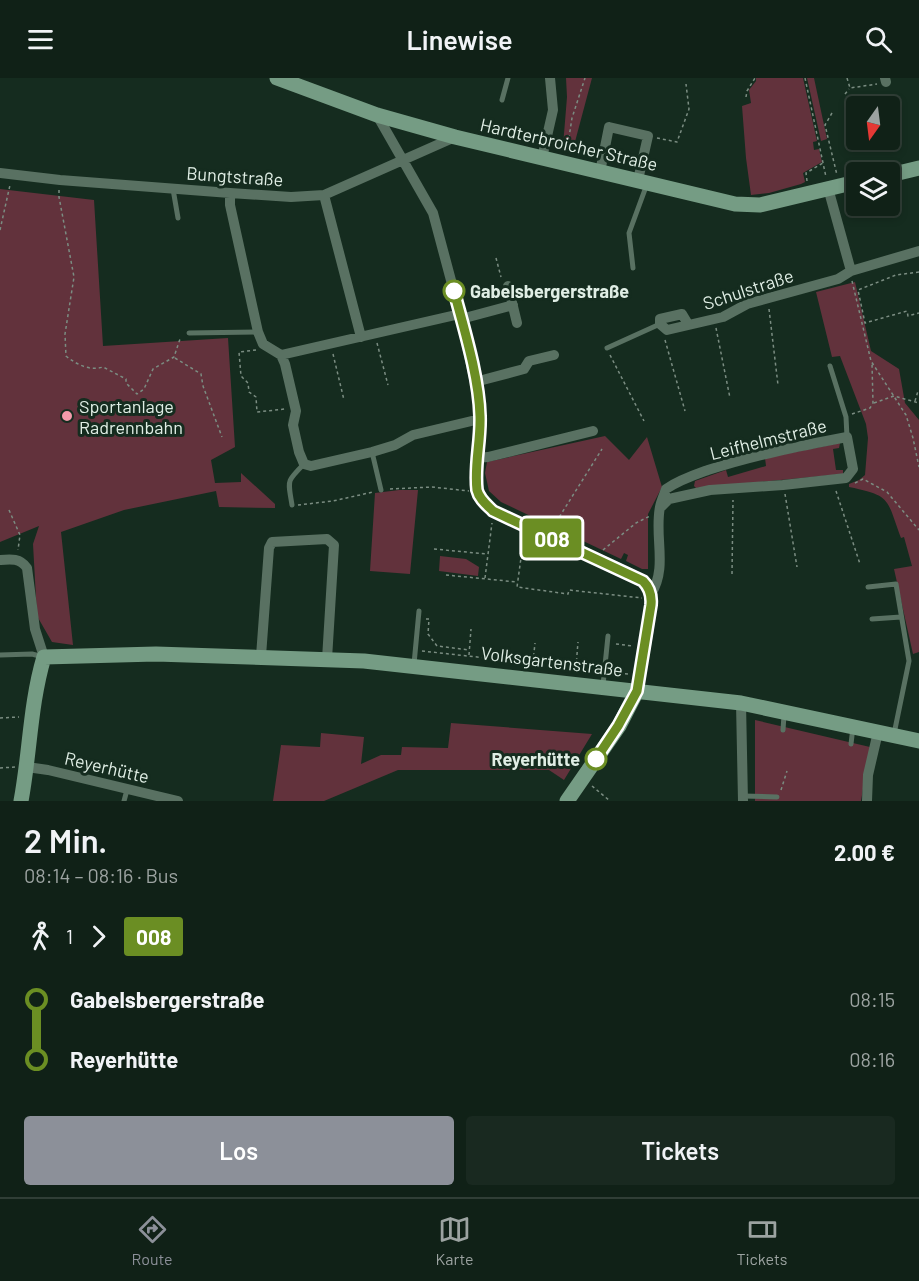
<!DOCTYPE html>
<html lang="de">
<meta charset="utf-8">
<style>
body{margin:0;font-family:Barlow,sans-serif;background:#192920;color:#f1f3f6;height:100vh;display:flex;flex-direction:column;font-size:22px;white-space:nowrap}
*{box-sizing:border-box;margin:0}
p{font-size:20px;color:#9ca3a1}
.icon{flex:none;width:33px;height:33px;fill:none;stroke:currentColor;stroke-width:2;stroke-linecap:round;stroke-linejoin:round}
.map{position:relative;height:723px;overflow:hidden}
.side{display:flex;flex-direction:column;background:#102117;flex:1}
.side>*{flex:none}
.badge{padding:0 12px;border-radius:4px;font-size:21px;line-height:39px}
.needle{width:39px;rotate:194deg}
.buttons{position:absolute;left:846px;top:18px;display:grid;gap:12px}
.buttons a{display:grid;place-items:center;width:54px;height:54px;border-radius:6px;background:#102117;box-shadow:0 3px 9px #0003,0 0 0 2px #303e36;font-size:30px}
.map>.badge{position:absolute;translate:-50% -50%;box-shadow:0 0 0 3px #fff}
.legs{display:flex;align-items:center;gap:9px;height:66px;padding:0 24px;font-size:20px}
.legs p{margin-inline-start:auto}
.head{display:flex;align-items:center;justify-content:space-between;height:102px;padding:0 24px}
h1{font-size:33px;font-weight:600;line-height:45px}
.cta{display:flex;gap:12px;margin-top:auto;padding:12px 24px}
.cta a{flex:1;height:69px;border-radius:6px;background:#8c9099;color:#fff;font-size:24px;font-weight:600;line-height:69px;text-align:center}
.cta a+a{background:#192920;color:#f1f3f6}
ul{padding:0 24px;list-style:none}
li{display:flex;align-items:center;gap:21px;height:60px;font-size:22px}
li i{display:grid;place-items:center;width:9px;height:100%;margin:0 8px;background:currentColor}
li i::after{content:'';width:15px;height:15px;margin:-8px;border:4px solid;border-radius:50%;background:#102117}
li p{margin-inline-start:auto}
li:first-child i{background:linear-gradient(#0000 50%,currentColor 0)}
li:last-child i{background:linear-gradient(currentColor 50%,#0000 0)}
header{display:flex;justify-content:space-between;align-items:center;height:78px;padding:0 24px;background:#102117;font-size:27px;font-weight:600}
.tabs{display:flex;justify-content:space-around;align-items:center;height:84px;border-top:2px solid #303e36;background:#102117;font-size:16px;color:#9ca3a1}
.tabs a{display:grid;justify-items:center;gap:3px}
.tabs .current{color:#8c9099}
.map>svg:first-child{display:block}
.green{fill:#62323c}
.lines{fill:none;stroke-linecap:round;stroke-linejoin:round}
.path{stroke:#7b8d82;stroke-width:1.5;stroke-dasharray:3 3;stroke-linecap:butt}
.lane{stroke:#597162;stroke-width:5}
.street{stroke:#597162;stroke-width:10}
.secondary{stroke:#759c84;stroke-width:15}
.line-1-casing{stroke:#fff;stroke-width:14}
.line-1{stroke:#6b8e23;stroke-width:9}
.stop-1-dot{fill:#fff;stroke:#6b8e23;stroke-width:3}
.poi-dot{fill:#f39aab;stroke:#152c1f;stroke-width:2}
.labels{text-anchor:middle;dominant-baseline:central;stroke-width:6;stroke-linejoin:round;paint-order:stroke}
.street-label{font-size:18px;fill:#e0eee5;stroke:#152c1f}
.stop-label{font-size:18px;font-weight:bold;fill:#e0eee5;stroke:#152c1f;text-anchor:start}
.poi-label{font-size:18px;fill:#e0eee5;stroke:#152c1f;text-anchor:start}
</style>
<header><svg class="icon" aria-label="menu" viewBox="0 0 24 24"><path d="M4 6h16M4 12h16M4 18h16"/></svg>Linewise<svg class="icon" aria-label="search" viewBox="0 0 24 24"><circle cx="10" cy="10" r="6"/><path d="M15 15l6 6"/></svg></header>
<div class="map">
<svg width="919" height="723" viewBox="0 0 919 723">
<rect width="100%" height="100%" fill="#152c1f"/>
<path class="green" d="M566,0h26l-20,75 -7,-3 -2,-4 4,-49z
M756,0h47l14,63 -4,1 1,8 5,-1 3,13 -19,11 2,9 -4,2 -32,9 -18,2 -5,-37 -4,-52 9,-3 -2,-13 7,-9z
M807,0h7l13,61 -6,2z
M0,111l94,11 9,146 125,-8 7,109 -24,13 4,23 26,-1v-9l34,31v4l-56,-1 -3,-16 -92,19 -63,22 12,113 -21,-3 -15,-26 -4,-72 6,-18 -39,16z
M855,204l16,69 28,18 6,34 14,17v232l-6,2 -19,-85 18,-3 -8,-29 -3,1c-15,-40 -9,-42 -52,-51v-3l10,-4 6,-5 3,-37 -2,-14 -26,-68 -8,1 -16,-65z
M605,358l24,24 18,-23 15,50 -14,27v55h-6l-16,-8 2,-6 -4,-2 -3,6 -120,-57 -12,-11 -4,-18 2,-11z
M840,365l-1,5 -6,1 3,21h7v4l-147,14 -2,-2 1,-5 31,-11 2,7 38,-11 -1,-8z
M399,412h19l-8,84 -40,-3 5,-78z
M440,478l26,3 13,8 -1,9 -39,-5z
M755,642l115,27 -9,54h-106z
M451,645l141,11 -28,46 -15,-10h-151l-74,31h-51l8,-56 39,2 1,-14 43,4 -3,27 20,-9h20l1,-8 46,1z"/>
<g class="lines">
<path class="path" d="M805,0l21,99
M847,0l3,10 27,-4
M845,16l4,-5
M746,19l1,-6 8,-13
M832,35l-7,12 12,50
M657,60l20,4 12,-33 -3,-25
M567,72l5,-32 13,-40
M614,77l19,4
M807,103l-1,-8 17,-10
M59,112v7l15,80 -9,57 1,22c11,9 24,15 37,11l23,12v4l11,11 7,-5 9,-20 21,-12 6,-18h2
M0,152l10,-45
M496,180l5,19
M919,194l-23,3 -38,15 7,33 42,-12 1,5 11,-3
M852,203l19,80 35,54 7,23 6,29
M769,231l9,76
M716,250l14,70
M665,262l20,71
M377,265l11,42
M256,272l-17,2 2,24 7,7 1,9 7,5 1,15 28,-3
M333,276l11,46
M610,277l34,66
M175,280l26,16 2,12 19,51
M915,323l3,-10
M874,325l20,-7 25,7
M852,336l18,-6 3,-5 -1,-39
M855,405l8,-4 24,13 32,38
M390,411l42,-2 37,4
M836,413l24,73
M785,416l12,73
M298,427l35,-4 40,-9
M9,432l11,25 -2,15
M553,449l49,-78
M524,458l-7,51 51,7 1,-4 73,8
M434,471l53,5
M603,472l33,-27 14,-7
M732,496l1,-74
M446,497l71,7
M485,500l7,-55
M426,541h3l-1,15 9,12 32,4
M616,566l17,2
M422,573l174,19
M469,577l2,-26
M533,584l2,-19
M576,589l2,-25
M613,595l16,1
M0,640l19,-1
M0,690l15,-1
M592,708l18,15
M781,712l6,-19"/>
<path class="lane" d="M502,22l6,-22
M173,111l5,29
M633,190l-4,-35 18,-49
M189,255l69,-1
M607,270l53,-24
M830,288l16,51 1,20
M372,374l9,38
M292,427c-4,-25 -6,-23 12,-41
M868,509l28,-3 13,77 -15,73
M872,541l29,-2
M0,577l32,-1 11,3
M414,586l5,-53
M603,607l5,-49
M783,652l1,-15
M851,666l2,-17
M743,718l34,1
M124,723l3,-11"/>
<path class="street" d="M885,0l1,4
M377,37l56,98 27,101 18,83 2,22 -4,39 2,34 5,9 10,10 140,65c6,2 12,5 16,11 8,14 -8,85 -12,104
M542,80l11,-48 -3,-32
M600,94l9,-45 39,9 -10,44
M0,95l60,7 170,13 61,4 33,-2 131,-58
M828,110l23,83
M230,115v12l28,127 5,12 18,11 4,9 11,47 -3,14 6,27 5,12 7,2 61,-14 23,-7 18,-10 67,-16
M324,117l37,142
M508,208l9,37
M461,241l52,-14
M688,246l-6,-10 -22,5v5l7,6 56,-13 24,-13 91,-25 13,-8 68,-20
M281,277l179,-41
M475,304l49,-13 5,-8 25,-6
M476,380l12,-1 105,-26
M0,482c11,-1 20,-2 27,8l8,61 9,28
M651,516c17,-27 3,-57 9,-87 1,-6 4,-12 6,-18 13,-9 28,-14 42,-19 46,-15 92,-24 139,-33l6,32 -7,9 -63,7 -73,5 -41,9 -9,9
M261,578l8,-108 3,-6 55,-3 7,6 -7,114
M741,625l2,98
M27,689l21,3 130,31
M867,723l1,-26 10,-43"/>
<path class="secondary" d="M277,0l100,37 78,22 280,67 25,1 96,-23
M890,97l29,-7
M21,723c9,-48 9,-97 23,-144l112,-3 208,7 377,42 178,38
M567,723l52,-75 18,-35"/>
</g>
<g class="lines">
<defs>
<path id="line-1" d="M454,213c10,38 25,86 26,125 1,25 -6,49 -3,74 2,9 10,15 16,21l150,70c7,7 9,14 8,24l-14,86 -19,35 -22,33"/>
</defs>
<use href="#line-1" class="line-1-casing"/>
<use href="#line-1" class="line-1"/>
</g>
<g class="stop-1-dot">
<circle cx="454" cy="213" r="10"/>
<circle cx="596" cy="681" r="10"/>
</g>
<circle class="poi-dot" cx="67" cy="338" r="6"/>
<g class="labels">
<g class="street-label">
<text transform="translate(569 66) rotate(13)">Hardterbroicher Straße</text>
<text transform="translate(235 98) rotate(4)">Bungtstraße</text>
<text transform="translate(748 211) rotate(-18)">Schulstraße</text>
<text transform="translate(768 361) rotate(-14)">Leifhelmstraße</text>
<text transform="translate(552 583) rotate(7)">Volksgartenstraße</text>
<text transform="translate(107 689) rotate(13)">Reyerhütte</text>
</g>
<g class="stop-label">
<text x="470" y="213">Gabelsbergerstraße</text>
<text x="580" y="681" text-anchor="end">Reyerhütte</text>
</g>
<g class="poi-label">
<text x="79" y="328">Sportanlage<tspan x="79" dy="21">Radrennbahn</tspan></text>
</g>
</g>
</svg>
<div class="buttons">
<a><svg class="needle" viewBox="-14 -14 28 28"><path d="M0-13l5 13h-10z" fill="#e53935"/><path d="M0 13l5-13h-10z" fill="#9ca3a1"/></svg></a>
<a><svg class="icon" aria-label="layers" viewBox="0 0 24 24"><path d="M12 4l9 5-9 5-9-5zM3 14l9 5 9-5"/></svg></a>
</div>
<b class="badge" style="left:552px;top:460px;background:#6b8e23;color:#fff">008</b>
</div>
<section class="side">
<div class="head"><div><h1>2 Min.</h1><p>08:14 – 08:16 · Bus</p></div><b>2.00 €</b></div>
<div class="legs"><svg class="icon" aria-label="walk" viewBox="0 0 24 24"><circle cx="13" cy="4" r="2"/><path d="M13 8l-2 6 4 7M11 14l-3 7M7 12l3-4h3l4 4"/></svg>1<svg class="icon" aria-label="forward" viewBox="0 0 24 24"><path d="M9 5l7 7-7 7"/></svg><b class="badge" style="background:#6b8e23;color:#fff">008</b></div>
<ul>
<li><i style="color:#6b8e23"></i><b>Gabelsbergerstraße</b><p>08:15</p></li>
<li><i style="color:#6b8e23"></i><b>Reyerhütte</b><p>08:16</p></li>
</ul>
<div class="cta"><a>Los</a><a>Tickets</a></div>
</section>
<nav class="tabs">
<a class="current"><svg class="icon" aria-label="directions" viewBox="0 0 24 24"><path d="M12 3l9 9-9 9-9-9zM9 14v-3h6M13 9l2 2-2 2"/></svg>Route</a>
<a><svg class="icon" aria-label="map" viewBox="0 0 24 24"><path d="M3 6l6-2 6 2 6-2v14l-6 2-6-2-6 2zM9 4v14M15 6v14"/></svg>Karte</a>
<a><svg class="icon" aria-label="tickets" viewBox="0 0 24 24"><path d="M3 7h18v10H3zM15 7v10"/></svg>Tickets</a>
</nav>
